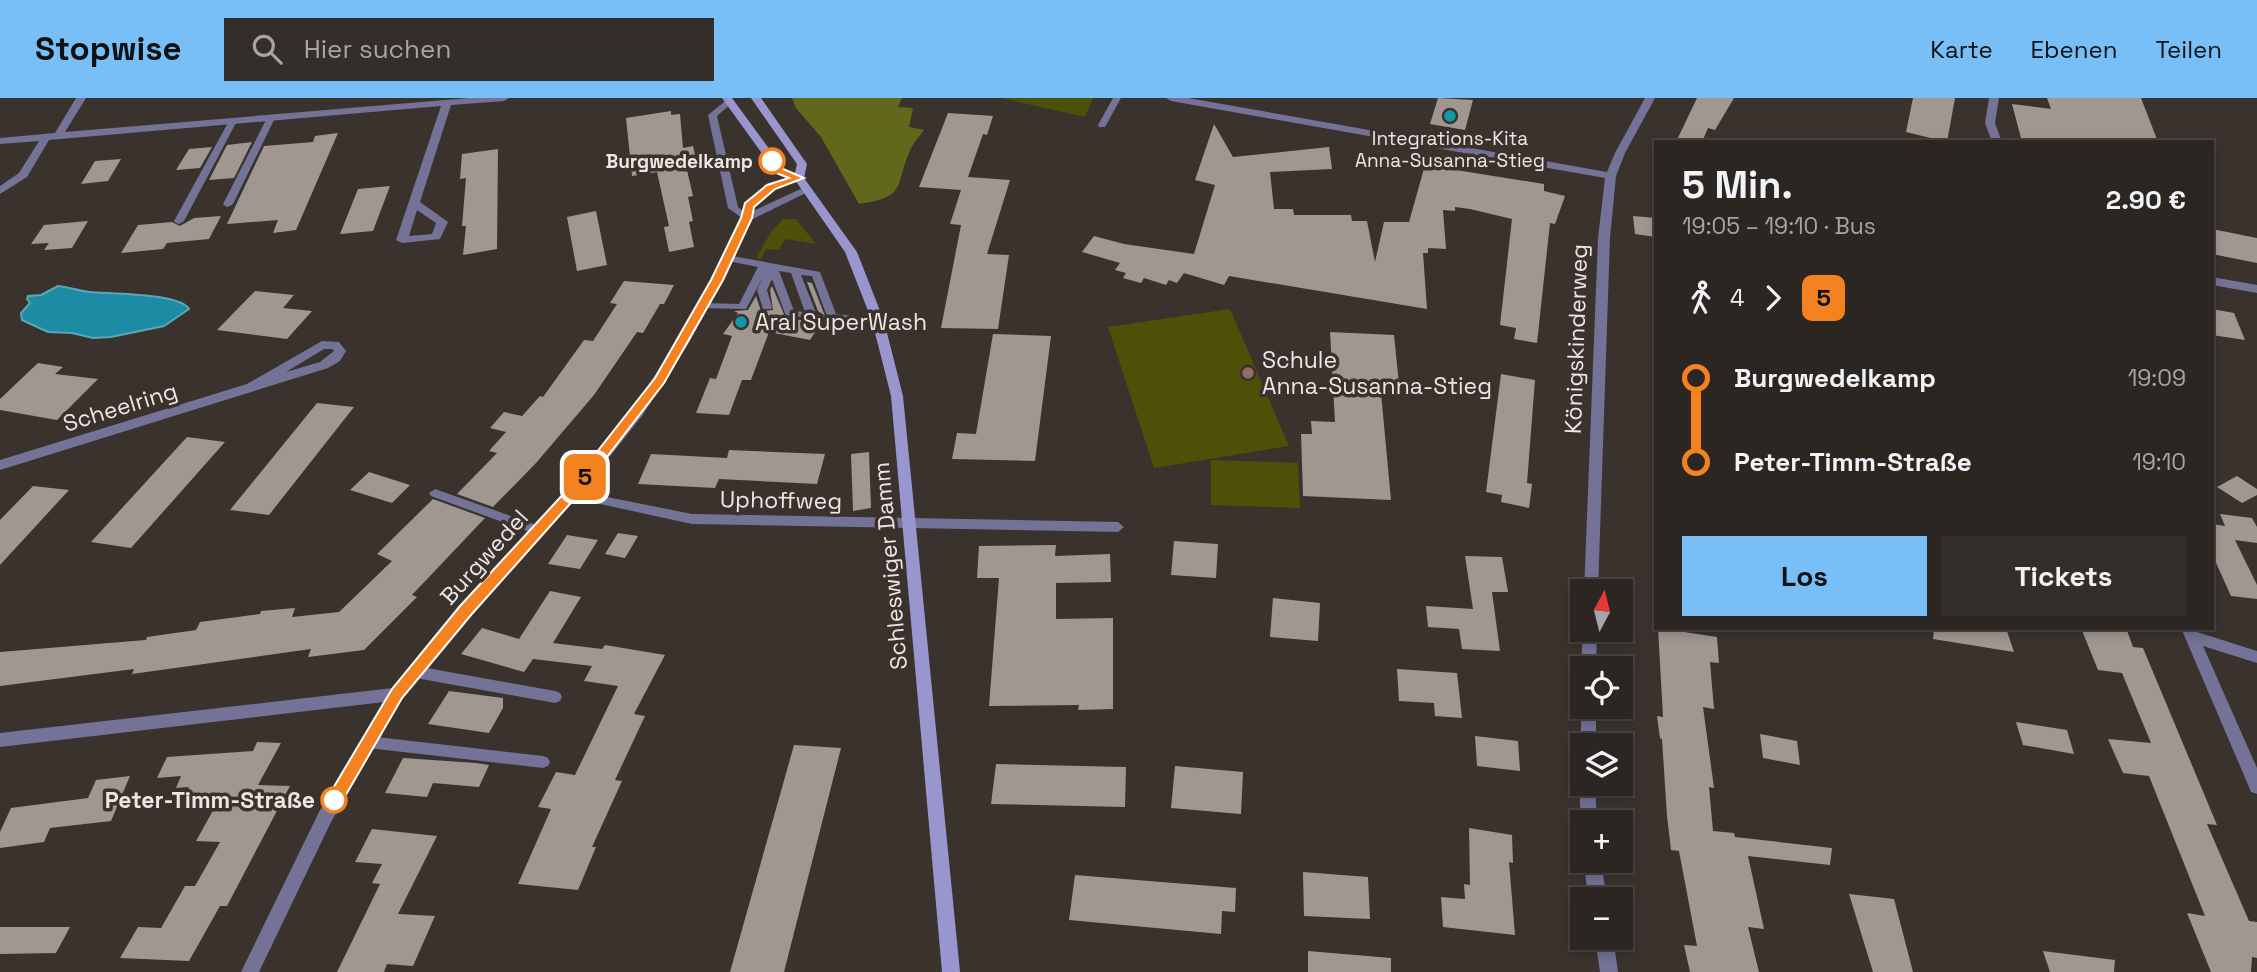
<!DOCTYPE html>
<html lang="de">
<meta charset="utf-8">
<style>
body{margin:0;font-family:"Space Grotesk",sans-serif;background:#342e2a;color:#f1f3f6;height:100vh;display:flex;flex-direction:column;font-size:26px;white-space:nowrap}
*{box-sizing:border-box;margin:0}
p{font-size:23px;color:#a6a5a5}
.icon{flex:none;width:38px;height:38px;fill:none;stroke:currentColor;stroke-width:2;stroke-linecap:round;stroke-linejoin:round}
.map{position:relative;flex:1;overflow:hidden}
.details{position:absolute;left:1654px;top:42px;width:560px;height:490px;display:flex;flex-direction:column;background:#2c2622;border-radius:0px;box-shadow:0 4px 10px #0003,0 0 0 2px #484340}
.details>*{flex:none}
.badge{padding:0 14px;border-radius:10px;font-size:24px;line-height:46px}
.needle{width:46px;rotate:7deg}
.controls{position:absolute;left:1570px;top:481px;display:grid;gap:14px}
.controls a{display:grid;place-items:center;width:63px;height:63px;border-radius:0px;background:#2c2622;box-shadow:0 4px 10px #0003,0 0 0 2px #484340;font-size:35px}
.map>.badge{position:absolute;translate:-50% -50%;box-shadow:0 0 0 4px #fff}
.legs{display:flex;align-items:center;gap:10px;height:77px;padding:0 28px;font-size:23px}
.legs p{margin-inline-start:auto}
.summary{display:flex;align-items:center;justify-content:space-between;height:119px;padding:0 28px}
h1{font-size:38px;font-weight:600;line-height:52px}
.button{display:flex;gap:14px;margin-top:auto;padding:14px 28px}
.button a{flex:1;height:80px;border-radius:0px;background:#78bff7;color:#111;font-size:28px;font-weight:600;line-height:80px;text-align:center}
.button a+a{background:#342e2a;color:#f1f3f6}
ul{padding:0 28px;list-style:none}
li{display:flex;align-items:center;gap:24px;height:84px;font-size:26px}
li i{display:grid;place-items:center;width:10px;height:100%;margin:0 9px;background:currentColor}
li i::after{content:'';width:18px;height:18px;margin:-9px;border:5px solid;border-radius:50%;background:#2c2622}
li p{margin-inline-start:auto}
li:first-child i{background:linear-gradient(#0000 50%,currentColor 0)}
li:last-child i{background:linear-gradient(currentColor 50%,#0000 0)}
header{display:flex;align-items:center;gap:42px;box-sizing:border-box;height:98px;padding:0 35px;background:#78bff7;color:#111}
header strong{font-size:33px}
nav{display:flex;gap:38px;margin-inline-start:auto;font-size:24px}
.search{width:490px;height:63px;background:#342e2a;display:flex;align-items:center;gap:18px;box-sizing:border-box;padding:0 24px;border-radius:0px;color:#a6a5a5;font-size:26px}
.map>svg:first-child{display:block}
.green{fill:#4d5108}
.forest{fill:#62681b}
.water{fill:#1d8ba3;stroke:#5ba7b6;stroke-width:2}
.building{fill:#a19791}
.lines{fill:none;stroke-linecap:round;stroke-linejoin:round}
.lane{fill:#747296;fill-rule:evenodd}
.street{fill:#747296;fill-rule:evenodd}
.secondary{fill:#9995ce;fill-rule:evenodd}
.line-1{fill:#f58220;stroke:#fff;stroke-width:2}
.culture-dot{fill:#0f9aa8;stroke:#3a322d;stroke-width:2.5}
.stop-1-dot{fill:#fff;stroke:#f58220;stroke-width:3.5}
.education-dot{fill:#8d6e63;stroke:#3a322d;stroke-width:2.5}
.labels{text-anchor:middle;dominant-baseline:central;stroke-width:7;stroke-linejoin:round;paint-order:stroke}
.far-poi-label{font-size:19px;fill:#ede7e4;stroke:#3a322d}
.far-stop-label{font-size:19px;font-weight:bold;fill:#ede7e4;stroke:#3a322d;text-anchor:end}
.poi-label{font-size:23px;fill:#ede7e4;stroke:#3a322d;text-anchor:start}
.street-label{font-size:23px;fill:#ede7e4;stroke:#3a322d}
.stop-label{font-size:23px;font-weight:bold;fill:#ede7e4;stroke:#3a322d;text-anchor:end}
</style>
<header>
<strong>Stopwise</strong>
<div class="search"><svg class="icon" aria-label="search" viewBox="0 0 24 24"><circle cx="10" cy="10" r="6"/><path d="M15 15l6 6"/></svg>Hier suchen</div>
<nav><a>Karte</a><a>Ebenen</a><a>Teilen</a></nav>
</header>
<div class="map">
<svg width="2257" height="874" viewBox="0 0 2257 874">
<rect width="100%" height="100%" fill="#3a322d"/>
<path class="green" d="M1001,0h92l-8,19z
M783,121h13l20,25 -31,-5 -6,11 -13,-1 -5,10 -5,-1 15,-26z
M1230,211l59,137 -135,22 -46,-141z
M1211,362l87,3 2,45 -89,-3z"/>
<path class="forest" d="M792,0h110l-4,9 15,1 -4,19 15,3c-4,6 -10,12 -13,18 -17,37 -2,49 -52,56l-38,-67 -25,-29z"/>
<path class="water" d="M58,188c11,1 21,5 32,6 19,2 90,1 99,17l-25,17 -53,11 -18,1 -21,-5 -24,-1 -26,-12 -1,-7 9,-10 -3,-4 1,-3 13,-1z"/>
<path class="building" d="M1438,0l35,2 -8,30 -35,-6z
M1697,0h37l-19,32 -7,-2 -6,14h-26z
M1913,0h42l-8,44 -41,-10z
M2047,0h94l17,44h-136l-10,-38 39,5z
M671,13v4l9,-1 3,34 10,-2 4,18 -11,2 7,30 -5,1 5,24 -4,1 5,25 -25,5 -5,-25 5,-1 -12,-54 -25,4 -6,-58z
M948,15l45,3 -6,19 -4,-1 -15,43 42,3 -23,74 22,1 -11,74 -57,-1 20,-103 -11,-1 11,-34 -42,-3z
M1214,26l19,33 96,-10 3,22 -62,3 4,37h19l1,6h57l1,6h15l8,41 9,-40h25l16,-57 119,19v7l21,5 -10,28 -5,-1 -13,120 -23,-4 2,-11 -16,-3 12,-106 -42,-10 -15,-2v4l-12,-1 3,39 -18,-1v5h-5l4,56 -198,-33 -5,9 -40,-12 -7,10 -8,-3 -3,5 -22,-7 -3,5 -18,-5 3,-5 -11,-3 5,-7 -38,-11 12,-16 30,8 70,10 21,-69 -20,-5z
M338,35l-42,97 -23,3 5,-13 -51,4 37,-78 49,-4 2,-6z
M252,44l-18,36 -25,2 18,-35z
M212,49l-12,21 -24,2 13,-21z
M498,51l-1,100 -34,6 3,-29h-4l4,-48 -6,1 2,-25z
M121,61l-13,22 -27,3 14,-23z
M390,88l-17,45 -33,3 18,-45z
M596,113l11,54 -30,6 -10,-54z
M221,118l-12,23 -42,4 -4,6 -42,4 17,-28 34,-3 8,4 14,-8z
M1633,118l23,2v19l-21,-3z
M88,123l-16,27 -28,2 5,-7 -18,1 13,-19z
M2212,131l45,9v25l-45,-9z
M624,183l50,4 -10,19h-4l-17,29 -6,-1 -43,63 -58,68 -43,44 -36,-13 40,-41 -8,-2 17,-19 -16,-4 14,-16 18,4 18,-20 3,1 41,-57 9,1 24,-37 -7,-1z
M807,184l5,1 15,38 -6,2 -11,17 -41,-8 -18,48h-9l-13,35 -33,-2 14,-35 6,1 16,-43 -9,-2 15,-21 -4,-2 14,-1 8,-14 5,15 12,-1 -3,-20 2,-4 14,33 34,2 4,-6 -6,-4z
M255,193l39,4 -11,13 29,3 -25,28 -70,-9z
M2212,211l22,4 11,27 -33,-5z
M1330,234l64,3 6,59 -19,-1 10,107 -88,-4 -2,-62h11l-1,-13 24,1z
M993,236l58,2 -16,125 -83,-2 5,-26 19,1z
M38,265l25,4 -8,7 43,5 -41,41 -57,-10v-11z
M1501,276l34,6 -8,103 5,1 -3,24 -28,-6 1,-7 -16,-3z
M317,305l37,4 -85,108 -39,-5z
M187,339l38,5 -94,106 -40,-6z
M729,352l96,4 -8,30 -98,-5 -4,9 -77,-4 13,-30 76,4z
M869,354l2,56 -18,3 -2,-57z
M369,374l41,13 -18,18 -42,-13z
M2237,378l20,13v6l-15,8 -25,-16z
M33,388l36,4 -69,75v-45z
M433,401l52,19 -73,77 5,2 -53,53 -56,7 3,-8 -179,25 2,-5 -134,17v-34l146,-12 1,-3 49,-7 4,-8 60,-8 1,-3 34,-3 -3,9 47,-5 53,-51 -15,-7z
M2220,416l32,4 5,9v16l-22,-3 22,45v14l-26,-3 -19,-42v-30l13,2z
M618,435l20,3 -13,22 -20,-4z
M567,437l31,5 -18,29 -32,-5z
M1174,443l44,3 -2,34 -45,-3z
M1056,447l-1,11 55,-2 1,28 -55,1v36l57,-1v91l-35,1 1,-5 -90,1 10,-128h-22l2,-32z
M1465,458l37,1 6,35h-16l8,59 -38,-2 -3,-20 -31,-2 -2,-21 47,3z
M550,493l31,6 -28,46 49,6 3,-4 60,10 -31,59 11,2 -30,64 7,1 -30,66h4l-18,43 -60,-6 33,-75 -13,-2 18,-35 19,3 43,-89 -34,-5 8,-15 -59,-7 -9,13 -63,-18 21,-26 37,11z
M1273,500l47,5 -2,38 -48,-4z
M1658,530l59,9 2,26 -9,-1 4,47 -11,-2 11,81 -5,-1 4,44 21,2 1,4 97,11 -2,17 -82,-9 16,73 -16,-2 11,45h-69l-6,-27 13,1 -18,-95 -8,-1 -4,-34 -5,-77 -2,-1 -3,-22 6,1z
M1934,530h72l8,24 -81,-13z
M2081,530h45l7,19 10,1 74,177 -10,-1 42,97 8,1v36l-5,-1 -1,15h-40l-24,-59 18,3 -56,-140 -26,-3 -15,-34 43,4 -29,-70 -24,-3z
M1397,571l60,4 5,45 -27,-2 -1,-13 -35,-2z
M449,593l54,7v10l-14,25 -61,-9z
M2016,624l51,8 7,24 -51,-9z
M1760,636l37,7 3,24 -37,-7z
M1475,638l43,5 2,30 -43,-5z
M257,644l24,1 -23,42 32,1 -63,120h-7l-31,55 -69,-3 18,-31 23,1 24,-42h10l25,-44 -24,-1 24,-43 -37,2 6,-13 -13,1 5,-12 -24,2 10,-21 86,-6z
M794,647l47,3 -57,224h-54z
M403,660l73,5 13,2 -10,22 -46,-4 -6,14 -42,-4z
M996,666l130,3 -1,40 -134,-3z
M1175,668l68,6 -2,42 -70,-6z
M130,678l-19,45 -61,7 -6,14 -44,6v-16l11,-24 77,-10 8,-18z
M1469,730l43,7 1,28 -4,-1 6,73 -72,-8 -2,-30 24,2 -1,-15 6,1z
M372,731l65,7 -39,78 37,2 -22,50 -26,-2 -3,8h-47l43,-88 -8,-1 10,-19 -27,-2z
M1303,774l65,5 2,42 -66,-3z
M1075,777l161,13 -1,24 -13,-1 -1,23 -152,-14z
M1849,796l45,5 19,73h-40z
M0,829h70l-14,26 -56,1z
M1308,853l83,7v14h-83z
M2043,853l72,9 -1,12h-64z"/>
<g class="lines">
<path class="lane" d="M729,0l3,1v4l-15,13 21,91 13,11 -5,3 -18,-13 -20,-93z
M1113,0h8l-16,29h-6l-1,-2z
M271,17l4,3 -42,86 -5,3 -3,-1 -2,-2 44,-86z
M233,20l4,3 -53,100 -5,3 -3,-1 -2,-2 55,-100z
M727,157l93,17 16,42 42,4 5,3 -5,3 -50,-5 -16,-43 -11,-1 15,38 5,3 -1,2 -34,-2 -14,-37 -5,11 5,17 -1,2h-8l-6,-19 6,-13 -17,32 -47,-1 -1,-2 5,-3 36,1 19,-37 -35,-7 -1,-2zM779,173l12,2 14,39 -11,-1z
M435,391l107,38 2,3 -2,3 -4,2 -107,-39 -2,-3z
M572,392l120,24 426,8 6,5 -6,5 -426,-8 -124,-27 -2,-3z
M416,568l139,25 5,2 2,4 -2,4 -5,2 -139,-25 -5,-2 -2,-4 2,-4z
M368,638l175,20 5,2 2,4 -2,4 -5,2 -175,-20 -5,-2 -2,-4 2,-4z"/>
<path class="street" d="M76,0h10l-21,34 404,-34h40l-5,3 -53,4 -31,97 28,20 -8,17 -38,4 -6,-3 45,-134 -392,34 -22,37 -27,17v-8l19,-13 20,-32 -39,3v-6l55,-5zM417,112l19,13 -4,11 -23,2z
M1166,0h22l419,74 8,-19 30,-55h10l-30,55 -9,23 -6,62 -12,354h-14l14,-354 7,-60 -434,-77z
M1989,0h10l-4,25 7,19h-10l-7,-19z
M799,77l5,3 -1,2 -28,9 -21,17 -1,5 50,-23h8l1,2 -61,30 -28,60 -33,61 -48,75 -65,82 -106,117 -69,84 -71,123 -72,150h-18l78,-160 65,-110 -384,45v-14l393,-45 68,-81 106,-117 65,-80 46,-70 33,-60 29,-62 5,-15 22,-18z
M2212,179l45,8v8l-45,-8z
M322,243l17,1 7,9 -6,10 -12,7 -328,102v-10l247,-76zM324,251h8l2,2 -14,11 -34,10z
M2181,530h15l1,4 60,19v12l-54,-17 54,122v26l-6,-2 -2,-5z
M1583,532h14l-1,38h-15z
M1582,605v4h14v39h-14v4l-2,-4z
M1582,681v5h13l2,38h-15v3l-1,-3 -2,-38z
M1583,763h18l6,39h-18z
M1595,840h18l5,34h-18z"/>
<path class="secondary" d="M722,0h10l52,71 11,4 2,-9 -46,-66h10l46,66 -3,14 53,74 27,69 19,75 57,576h-18l-51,-576 -19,-75 -27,-69 -50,-72 -19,-7z"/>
</g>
<path class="line-1" d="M768,61h7l8,10 21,9 -29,11 -21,18 -2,11 -29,62 -59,103 -88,114 -105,118 -69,83 -62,107 -6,2 -5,-2 -3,-5 3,-5 63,-106 68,-83 107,-116 88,-112 56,-98 30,-62 4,-15 22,-18 22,-7 -13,-5 -9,-12z"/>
<g class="culture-dot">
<circle cx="1450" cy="18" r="7"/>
<circle cx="741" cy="224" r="7"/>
</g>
<g class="stop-1-dot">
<circle cx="772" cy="63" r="12"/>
<circle cx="334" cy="702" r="12"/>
</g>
<circle class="education-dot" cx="1248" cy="275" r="7"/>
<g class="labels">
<g class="far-poi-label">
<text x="1450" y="40">Integrations-Kita<tspan x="1450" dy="22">Anna-Susanna-Stieg</tspan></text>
</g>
<g class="far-stop-label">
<text x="753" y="63">Burgwedelkamp</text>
</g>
<g class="poi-label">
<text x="755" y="224">Aral SuperWash</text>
<text x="1262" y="262">Schule<tspan x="1262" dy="26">Anna-Susanna-Stieg</tspan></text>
</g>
<g class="street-label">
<text transform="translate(1576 241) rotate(-88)">Königskinderweg</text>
<text transform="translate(120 309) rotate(-17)">Scheelring</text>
<text transform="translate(781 402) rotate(1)">Uphoffweg</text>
<text transform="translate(484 459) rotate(-48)">Burgwedel</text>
<text transform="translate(890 468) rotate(-95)">Schleswiger Damm</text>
</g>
<g class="stop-label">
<text x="315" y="702">Peter-Timm-Straße</text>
</g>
</g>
</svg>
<div class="controls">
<a><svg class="needle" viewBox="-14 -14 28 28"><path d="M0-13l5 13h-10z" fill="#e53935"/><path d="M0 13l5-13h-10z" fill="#a6a5a5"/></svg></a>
<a><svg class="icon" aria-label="locate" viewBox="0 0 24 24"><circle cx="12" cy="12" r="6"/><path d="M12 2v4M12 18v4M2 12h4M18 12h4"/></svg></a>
<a><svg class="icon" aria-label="layers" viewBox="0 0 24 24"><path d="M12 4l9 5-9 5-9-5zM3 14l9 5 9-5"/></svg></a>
<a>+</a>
<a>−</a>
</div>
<b class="badge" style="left:585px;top:379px;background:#f58220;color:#111">5</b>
<section class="details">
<div class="summary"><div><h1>5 Min.</h1><p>19:05 – 19:10 · Bus</p></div><b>2.90 €</b></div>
<div class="legs"><svg class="icon" aria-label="walk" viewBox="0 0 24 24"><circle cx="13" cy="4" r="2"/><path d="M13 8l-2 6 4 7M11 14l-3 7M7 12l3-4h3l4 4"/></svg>4<svg class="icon" aria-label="forward" viewBox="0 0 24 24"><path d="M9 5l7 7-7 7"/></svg><b class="badge" style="background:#f58220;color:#111">5</b></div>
<ul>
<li><i style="color:#f58220"></i><b>Burgwedelkamp</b><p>19:09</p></li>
<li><i style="color:#f58220"></i><b>Peter-Timm-Straße</b><p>19:10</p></li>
</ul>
<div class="button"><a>Los</a><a>Tickets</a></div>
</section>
</div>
